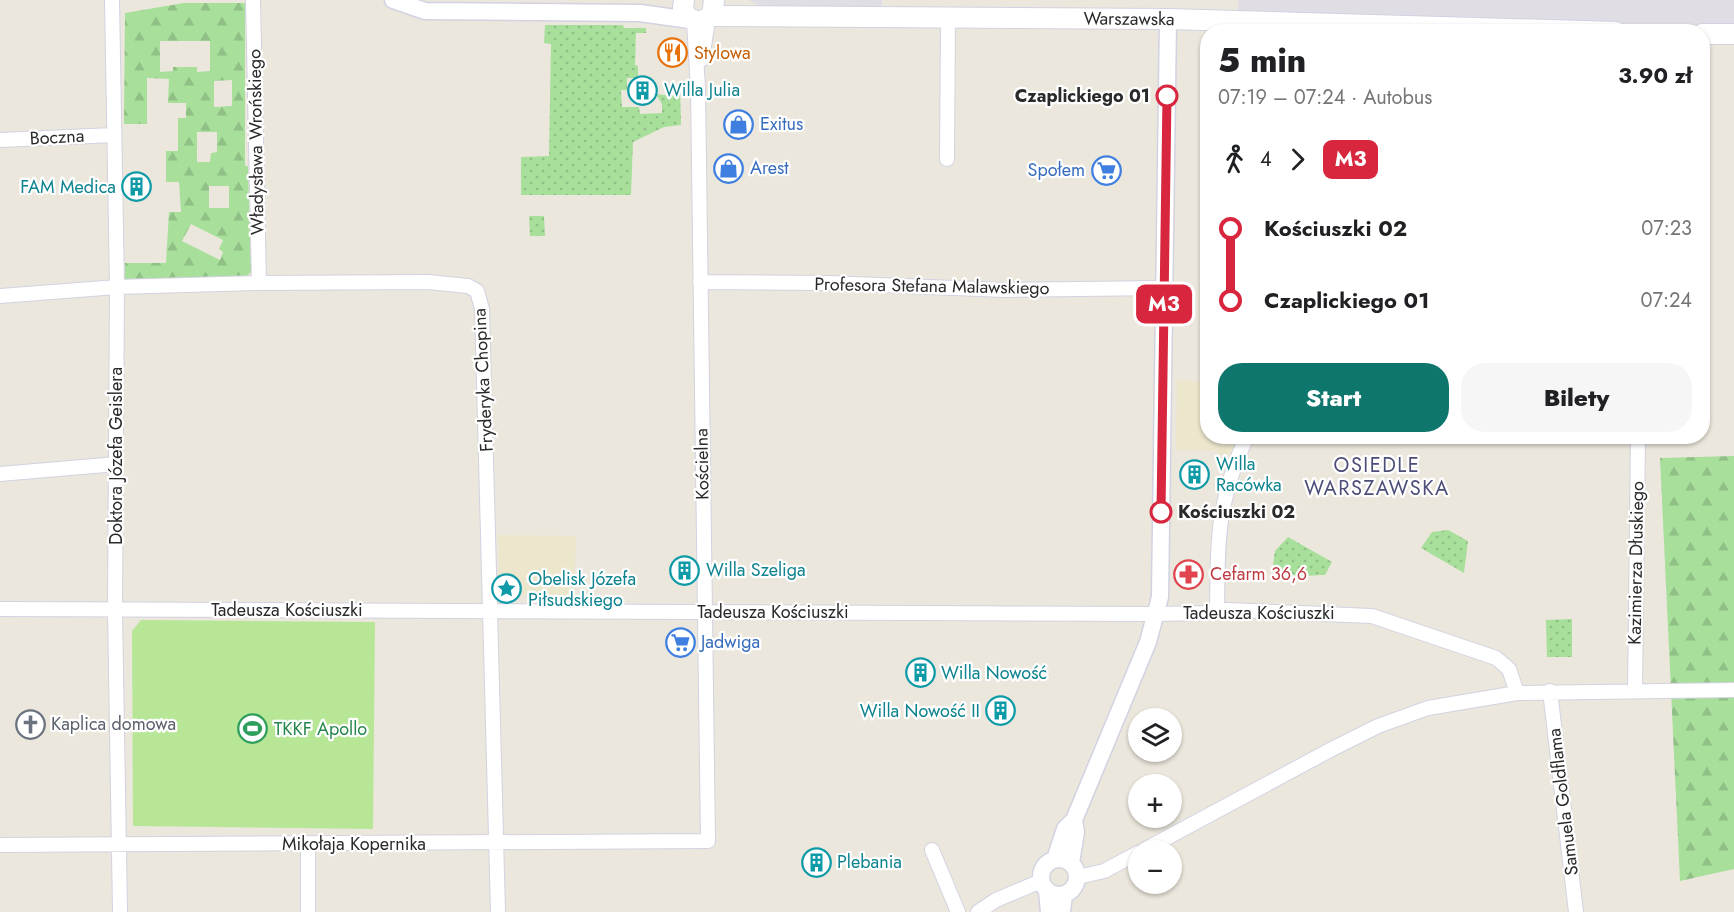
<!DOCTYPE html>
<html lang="pl">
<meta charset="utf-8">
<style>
body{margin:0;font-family:Jost,sans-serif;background:#f6f6f6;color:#202124;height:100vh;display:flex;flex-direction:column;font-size:22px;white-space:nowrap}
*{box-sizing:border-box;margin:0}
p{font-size:20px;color:#757577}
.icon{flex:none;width:33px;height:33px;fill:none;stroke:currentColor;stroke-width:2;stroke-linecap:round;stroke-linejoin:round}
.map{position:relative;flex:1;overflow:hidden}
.panel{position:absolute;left:1200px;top:24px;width:510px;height:420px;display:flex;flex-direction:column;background:#fff;border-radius:24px;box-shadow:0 2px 4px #0004}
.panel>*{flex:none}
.badge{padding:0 12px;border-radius:9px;font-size:21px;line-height:39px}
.tools{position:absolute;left:1128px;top:708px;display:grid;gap:12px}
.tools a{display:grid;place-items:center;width:54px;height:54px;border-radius:50%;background:#fff;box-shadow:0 2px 4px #0004;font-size:30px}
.map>.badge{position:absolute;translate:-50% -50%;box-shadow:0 0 0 3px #fff}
.legs{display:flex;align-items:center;gap:9px;height:66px;padding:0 18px;font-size:20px}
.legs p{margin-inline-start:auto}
.headline{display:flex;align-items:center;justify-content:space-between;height:102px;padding:0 18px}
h1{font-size:33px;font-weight:800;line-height:45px}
.cta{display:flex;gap:12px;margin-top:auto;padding:12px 18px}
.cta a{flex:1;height:69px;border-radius:24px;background:#0f766e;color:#fff;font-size:24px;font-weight:800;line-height:69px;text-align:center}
.cta a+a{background:#f6f6f6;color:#202124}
ul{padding:0 18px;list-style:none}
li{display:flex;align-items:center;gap:21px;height:72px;font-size:22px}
li i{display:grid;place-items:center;width:9px;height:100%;margin:0 8px;background:currentColor}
li i::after{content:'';width:15px;height:15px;margin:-8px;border:4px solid;border-radius:50%;background:#fff}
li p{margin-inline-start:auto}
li:first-child i{background:linear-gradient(#0000 50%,currentColor 0)}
li:last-child i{background:linear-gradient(currentColor 50%,#0000 0)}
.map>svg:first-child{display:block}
.industrial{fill:#e0dde4}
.education{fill:#ece7cc}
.grass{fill:url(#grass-dots)}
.forest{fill:url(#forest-firs);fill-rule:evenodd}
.pitch{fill:#b8e697}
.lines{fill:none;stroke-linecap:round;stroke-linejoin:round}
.minor-casing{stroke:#d2d2e2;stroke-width:16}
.tertiary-casing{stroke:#d2d2e2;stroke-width:19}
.secondary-casing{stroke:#d2d2e2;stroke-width:22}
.minor{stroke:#fff;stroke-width:14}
.tertiary{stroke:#fff;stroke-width:16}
.secondary{stroke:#fff;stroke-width:20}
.line-1-casing{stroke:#fff;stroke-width:14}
.line-1{stroke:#d7263d;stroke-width:9}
.stop-1-dot{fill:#fff;stroke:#d7263d;stroke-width:3}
.labels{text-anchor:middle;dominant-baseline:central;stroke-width:4.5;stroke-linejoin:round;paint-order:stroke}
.street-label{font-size:18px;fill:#2a2a2a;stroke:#fff}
.food-label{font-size:18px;fill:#c56008;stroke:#fff;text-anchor:start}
.culture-label{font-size:18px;fill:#0d838f;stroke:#fff;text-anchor:start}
.stop-label{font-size:18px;font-weight:bold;fill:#2a2a2a;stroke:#fff;text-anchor:end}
.shop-label{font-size:18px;fill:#366cbe;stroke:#fff;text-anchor:start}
.health-label{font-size:18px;fill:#be3a42;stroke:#fff;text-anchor:start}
.worship-label{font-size:18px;fill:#5b616d;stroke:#fff;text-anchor:start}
.leisure-label{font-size:18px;fill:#27864d;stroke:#fff;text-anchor:start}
.neighbourhood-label{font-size:20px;letter-spacing:1.5px;fill:#4c4d78;stroke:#fff}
</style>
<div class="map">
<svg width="1734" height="912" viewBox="0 0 1734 912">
<defs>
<pattern id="grass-dots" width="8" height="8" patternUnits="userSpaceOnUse" patternTransform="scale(1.5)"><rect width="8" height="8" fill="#a7df9b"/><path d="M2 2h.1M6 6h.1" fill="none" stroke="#90c086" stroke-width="1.8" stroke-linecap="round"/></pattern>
<pattern id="forest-firs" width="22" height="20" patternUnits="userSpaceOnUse" patternTransform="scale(1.5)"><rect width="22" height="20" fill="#a7df9b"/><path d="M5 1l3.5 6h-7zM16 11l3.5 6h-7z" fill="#90c086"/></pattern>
</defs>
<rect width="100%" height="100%" fill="#ebe7dc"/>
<path class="industrial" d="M748,0h134v10l-116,-2z
M1238,0h496v26l-106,1 -390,-16z"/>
<path class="education" d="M1177,380l30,2 1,54 31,1 -10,18 -11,-1v-3l-42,-1z
M498,535l78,1 -2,60 -59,-1 -4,-9 -12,-4z"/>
<path class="grass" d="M545,25h78l1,3h22v5h-10l-1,32 3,1v12h-11v12h-6l1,17h17l1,7 22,-1v-9l-6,-10 22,3 2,-9 1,37 -17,2 -31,15 -2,53h-110v-38l28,-1 2,-112 -7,-1z
M529,216h15l1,20h-15z
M1448,530l20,11 -4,32 -43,-25 11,-16z
M1288,537l44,25 -7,13c-17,0 -41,5 -52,-10l2,-14z
M1572,619v38h-25l-1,-37z"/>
<path class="forest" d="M184,3h61v163h3l3,106 -4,4 -122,3v-16h41l3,-51h12l-2,-30h-13v-31h12v-33h8v-15h-18l1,-24 -22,-1v46h-23l1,-111zM160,41h50v30l-13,1v-5h-24v4l-13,1zM232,80v26l-18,1v-26zM197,132h20v20l-6,1 -1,9h-13zM209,186h20v22h-20zM191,224l32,16 -4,9 4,3 -3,8 -38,-19z
M1734,456v413l-54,12 -20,-423z"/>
<path class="pitch" d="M141,620l234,2 -2,207 -240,-3 -1,-195z"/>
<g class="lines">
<defs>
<path id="minor" d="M112,0l5,287 -2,323 5,302
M253,0l6,283
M702,59l6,-39
M0,140l114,-5
M947,159l1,-141
M700,282l128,1 177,7 159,-2
M0,296l117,-9 142,-4 169,-1 40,4 9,5 5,18 16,603
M0,474l117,-10
M0,609l1157,5 50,-1 20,-3 145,6 124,42 13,11 8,24
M1217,611c1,-70 -1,-108 30,-175
M1635,690l3,-254
M1550,691l26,221
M0,845l708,-4 -10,-753 -4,-66
M932,850l26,62
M1144,850l188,-101 46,-23 50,-18 89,-15 217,-3
M1078,877l26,-6 34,-18
M308,912v-68
M978,912l18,-12 45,-19"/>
<path id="tertiary" d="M393,0l32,11 215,2 50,7
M1041 877a18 18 0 1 1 36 0a18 18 0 1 1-36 0Z
M1055,859l10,-30 9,-9 74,-178 12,-45 8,-578
M1071,863l5,-31 -2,-12
M1047,891l2,21
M1062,912l2,-17"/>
<g id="secondary">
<path d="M684,0l-1,8 3,9 13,5 13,-6 2,-16"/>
<path id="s1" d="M712,16l456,3 448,13"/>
<path d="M1702,34h32"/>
</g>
</defs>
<use href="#minor" class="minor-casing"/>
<use href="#tertiary" class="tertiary-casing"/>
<use href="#secondary" class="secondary-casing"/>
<use href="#minor" class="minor"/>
<use href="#tertiary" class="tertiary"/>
<use href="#secondary" class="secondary"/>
</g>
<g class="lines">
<defs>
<path id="line-1" d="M1161,512l6,-416"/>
</defs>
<use href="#line-1" class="line-1-casing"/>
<use href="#line-1" class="line-1"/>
</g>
<defs>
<symbol id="restaurant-ring" viewBox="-11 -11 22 22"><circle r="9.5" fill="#fff" stroke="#e8710a" stroke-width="1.5"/><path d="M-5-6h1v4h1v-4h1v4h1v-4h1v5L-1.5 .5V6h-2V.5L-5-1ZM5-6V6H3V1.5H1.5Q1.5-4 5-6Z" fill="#e8710a"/></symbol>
<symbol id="building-ring" viewBox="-11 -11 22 22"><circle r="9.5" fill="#fff" stroke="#0f9aa8" stroke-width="1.5"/><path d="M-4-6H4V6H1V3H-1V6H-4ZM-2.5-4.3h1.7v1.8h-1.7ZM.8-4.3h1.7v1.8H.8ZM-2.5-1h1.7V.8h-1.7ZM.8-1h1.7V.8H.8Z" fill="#0f9aa8"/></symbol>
<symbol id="shop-ring" viewBox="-11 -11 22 22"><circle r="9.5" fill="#fff" stroke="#3f7fe0" stroke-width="1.5"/><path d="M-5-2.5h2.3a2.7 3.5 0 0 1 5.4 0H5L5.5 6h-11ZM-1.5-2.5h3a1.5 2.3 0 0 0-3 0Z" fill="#3f7fe0"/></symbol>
<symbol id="supermarket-ring" viewBox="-11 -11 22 22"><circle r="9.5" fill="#fff" stroke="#3f7fe0" stroke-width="1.5"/><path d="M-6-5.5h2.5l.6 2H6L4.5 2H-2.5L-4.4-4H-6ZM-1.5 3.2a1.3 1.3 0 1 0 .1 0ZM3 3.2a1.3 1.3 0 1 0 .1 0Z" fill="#3f7fe0"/></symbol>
<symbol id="pharmacy-ring" viewBox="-11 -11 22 22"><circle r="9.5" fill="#fff" stroke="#e0444e" stroke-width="1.5"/><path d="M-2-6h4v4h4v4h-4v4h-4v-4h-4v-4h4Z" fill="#e0444e"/></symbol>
<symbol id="sight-ring" viewBox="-11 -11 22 22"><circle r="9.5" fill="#fff" stroke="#0f9aa8" stroke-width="1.5"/><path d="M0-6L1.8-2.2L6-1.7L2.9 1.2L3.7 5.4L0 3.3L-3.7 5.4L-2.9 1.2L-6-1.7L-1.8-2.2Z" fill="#0f9aa8"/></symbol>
<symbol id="church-ring" viewBox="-11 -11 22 22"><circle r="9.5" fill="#fff" stroke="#6b7280" stroke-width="1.5"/><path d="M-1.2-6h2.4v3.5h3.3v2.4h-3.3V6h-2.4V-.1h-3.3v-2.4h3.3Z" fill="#6b7280"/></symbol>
<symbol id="stadium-ring" viewBox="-11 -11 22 22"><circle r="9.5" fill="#fff" stroke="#2e9e5b" stroke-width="1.5"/><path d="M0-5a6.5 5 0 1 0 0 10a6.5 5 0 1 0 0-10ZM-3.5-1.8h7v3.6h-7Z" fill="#2e9e5b"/></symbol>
</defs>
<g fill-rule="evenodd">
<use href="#restaurant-ring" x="656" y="36" width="33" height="33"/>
<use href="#building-ring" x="626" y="74" width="33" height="33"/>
<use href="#shop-ring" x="722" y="108" width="33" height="33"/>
<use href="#shop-ring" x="712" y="152" width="33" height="33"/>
<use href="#supermarket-ring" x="1090" y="154" width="33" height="33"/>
<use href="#building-ring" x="120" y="170" width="33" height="33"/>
<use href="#building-ring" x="1178" y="458" width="33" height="33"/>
<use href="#building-ring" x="668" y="554" width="33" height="33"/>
<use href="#pharmacy-ring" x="1172" y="558" width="33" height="33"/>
<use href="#sight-ring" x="490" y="572" width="33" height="33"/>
<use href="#supermarket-ring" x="664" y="626" width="33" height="33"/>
<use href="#building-ring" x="904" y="656" width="33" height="33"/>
<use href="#building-ring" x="984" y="694" width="33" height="33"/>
<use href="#church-ring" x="14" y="708" width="33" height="33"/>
<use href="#stadium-ring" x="236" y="712" width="33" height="33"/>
<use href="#building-ring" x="800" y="846" width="33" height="33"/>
</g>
<g class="stop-1-dot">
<circle cx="1167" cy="96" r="10"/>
<circle cx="1161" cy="512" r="10"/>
</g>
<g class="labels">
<g class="street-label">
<text stroke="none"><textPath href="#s1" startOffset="417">Warszawska</textPath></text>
<text transform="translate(57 137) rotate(-3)">Boczna</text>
<text transform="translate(256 142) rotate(-91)">Władysława Wrońskiego</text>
<text transform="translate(932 286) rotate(1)">Profesora Stefana Malawskiego</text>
<text transform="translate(483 380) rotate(-93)">Fryderyka Chopina</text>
<text transform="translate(116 456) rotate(-90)">Doktora Józefa Geislera</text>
<text transform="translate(702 464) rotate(-91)">Kościelna</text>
<text transform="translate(1636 563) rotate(-89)">Kazimierza Dłuskiego</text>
<text x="287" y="610">Tadeusza Kościuszki</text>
<text x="773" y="612">Tadeusza Kościuszki</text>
<text x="1259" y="613">Tadeusza Kościuszki</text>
<text transform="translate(1563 802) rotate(-97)">Samuela Goldflama</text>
<text x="354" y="844">Mikołaja Kopernika</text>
</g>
<g class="food-label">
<text x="694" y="53">Stylowa</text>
</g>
<g class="culture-label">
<text x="664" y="90">Willa Julia</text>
<text x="116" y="187" text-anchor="end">FAM Medica</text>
<text x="1216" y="464">Willa<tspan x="1216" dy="21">Racówka</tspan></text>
<text x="706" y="570">Willa Szeliga</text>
<text x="528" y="579">Obelisk Józefa<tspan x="528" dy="21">Piłsudskiego</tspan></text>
<text x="941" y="673">Willa Nowość</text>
<text x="980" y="711" text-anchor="end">Willa Nowość II</text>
<text x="837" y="862">Plebania</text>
</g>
<g class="stop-label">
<text x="1150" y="96">Czaplickiego 01</text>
<text x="1178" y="512" text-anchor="start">Kościuszki 02</text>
</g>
<g class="shop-label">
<text x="760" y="124">Exitus</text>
<text x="750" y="168">Arest</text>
<text x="1085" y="170" text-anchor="end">Społem</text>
<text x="701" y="642">Jadwiga</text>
</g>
<g class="health-label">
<text x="1210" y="574">Cefarm 36,6</text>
</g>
<g class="worship-label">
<text x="51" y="724">Kaplica domowa</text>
</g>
<g class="leisure-label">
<text x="274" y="729">TKKF Apollo</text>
</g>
<g class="neighbourhood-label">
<text x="1377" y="465">OSIEDLE<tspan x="1377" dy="23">WARSZAWSKA</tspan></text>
</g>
</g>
</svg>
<div class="tools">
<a><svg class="icon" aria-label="layers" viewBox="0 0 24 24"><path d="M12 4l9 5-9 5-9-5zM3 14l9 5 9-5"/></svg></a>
<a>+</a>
<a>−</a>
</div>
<b class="badge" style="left:1164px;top:304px;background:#d7263d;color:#fff">M3</b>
<section class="panel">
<div class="headline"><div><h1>5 min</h1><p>07:19 – 07:24 · Autobus</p></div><b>3.90 zł</b></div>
<div class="legs"><svg class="icon" aria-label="walk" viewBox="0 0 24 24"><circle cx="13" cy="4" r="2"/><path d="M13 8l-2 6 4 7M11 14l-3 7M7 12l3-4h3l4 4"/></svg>4<svg class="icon" aria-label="forward" viewBox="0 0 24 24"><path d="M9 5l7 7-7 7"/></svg><b class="badge" style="background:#d7263d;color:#fff">M3</b></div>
<ul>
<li><i style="color:#d7263d"></i><b>Kościuszki 02</b><p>07:23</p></li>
<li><i style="color:#d7263d"></i><b>Czaplickiego 01</b><p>07:24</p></li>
</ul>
<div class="cta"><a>Start</a><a>Bilety</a></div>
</section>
</div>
